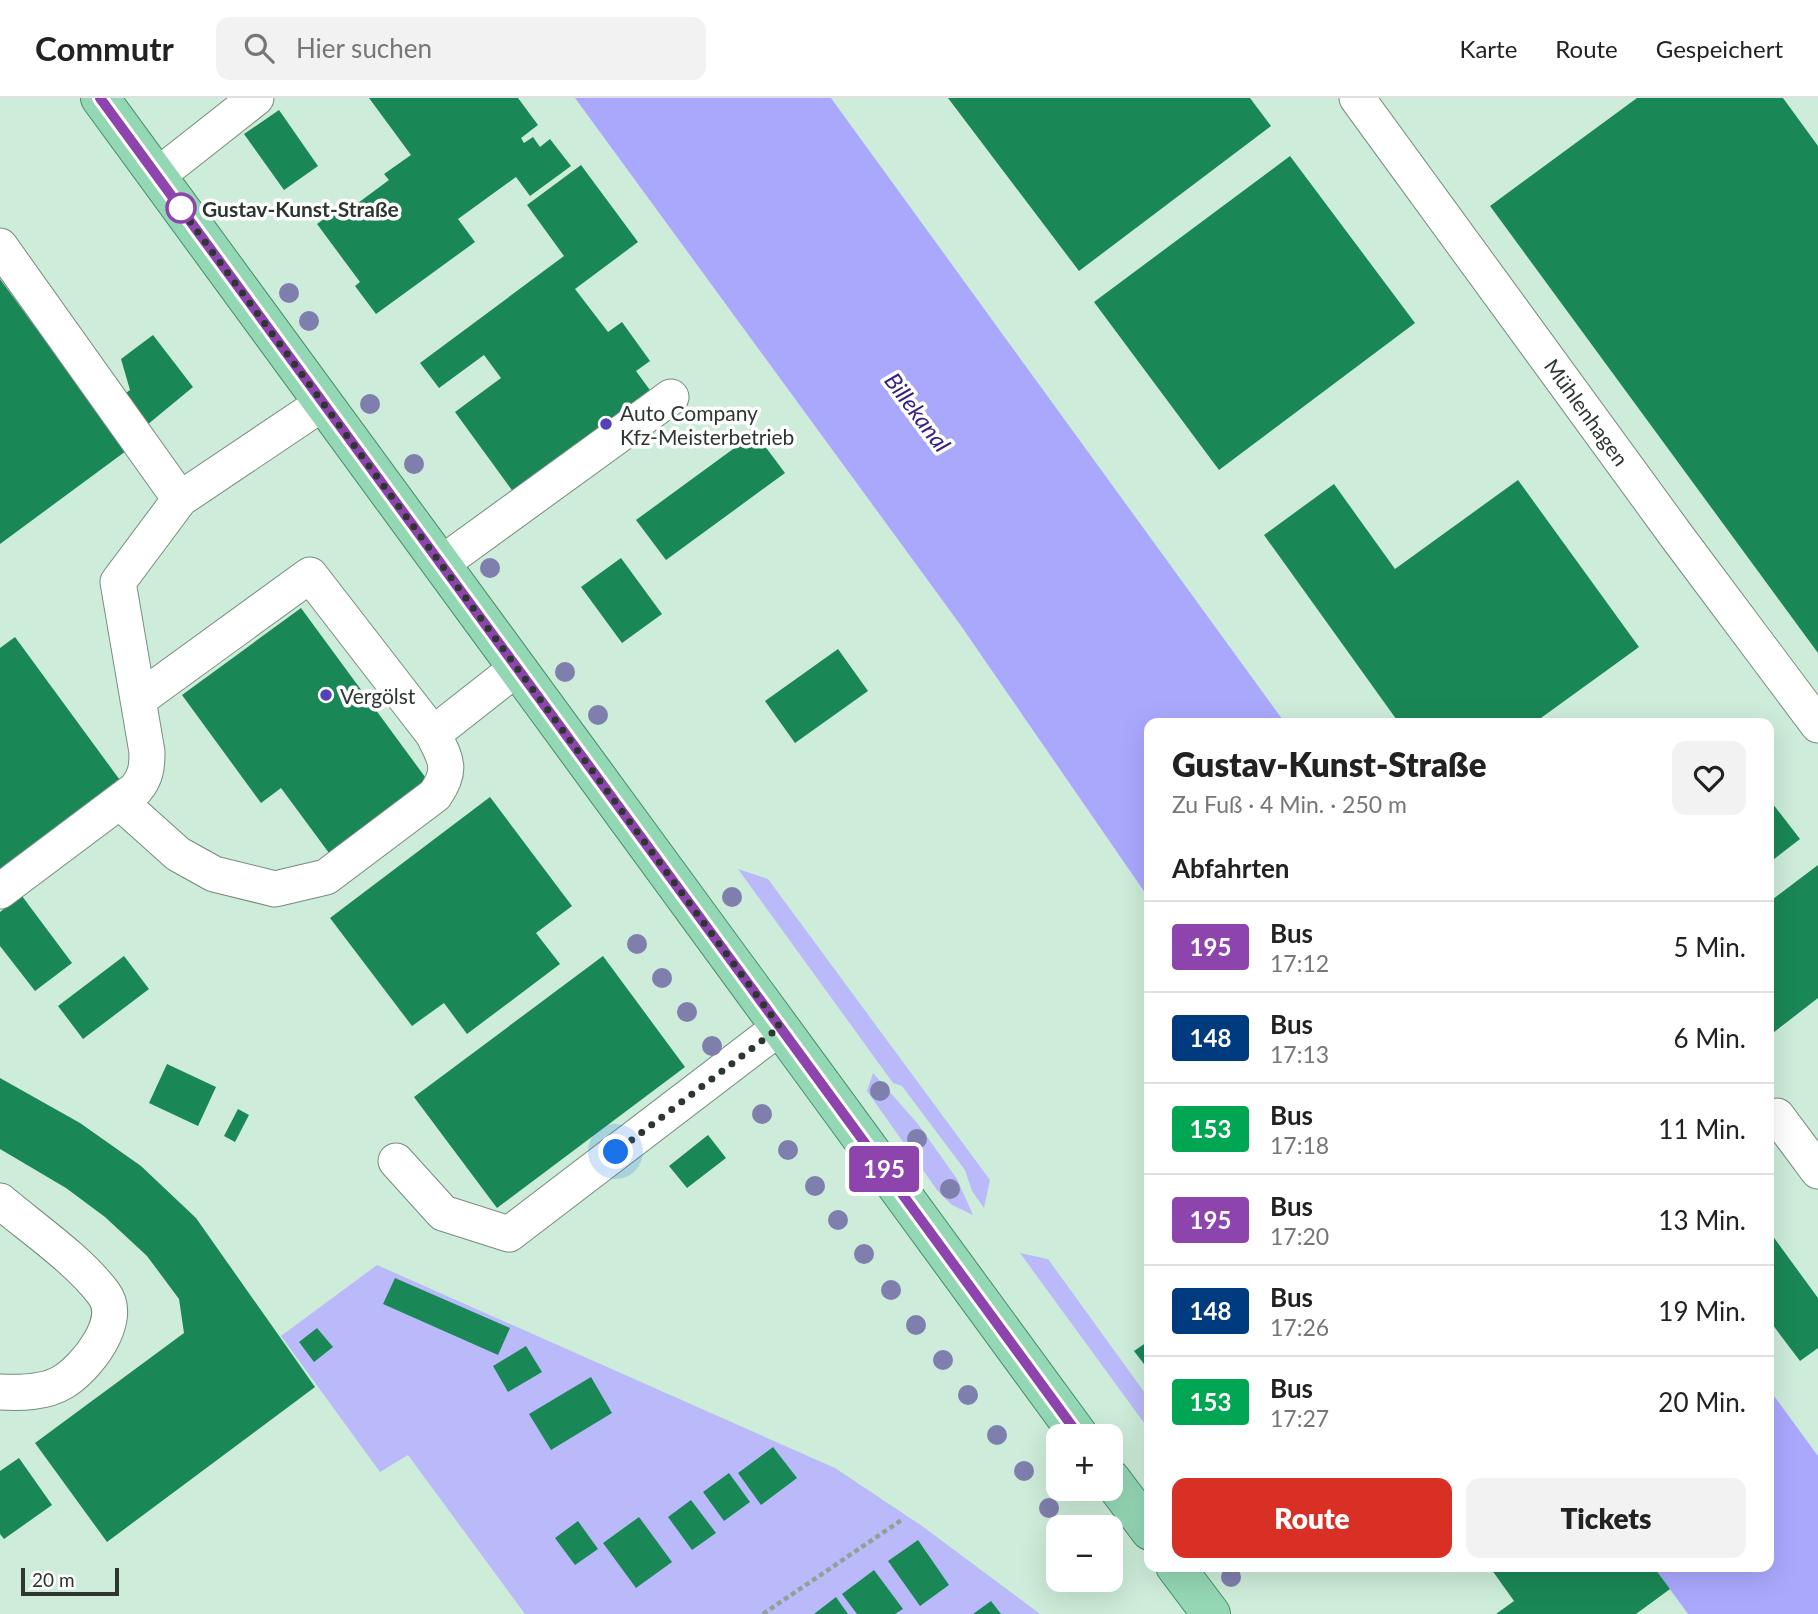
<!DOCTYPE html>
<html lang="de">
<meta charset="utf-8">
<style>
body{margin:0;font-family:Lato,sans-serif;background:#f2f2f2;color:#222;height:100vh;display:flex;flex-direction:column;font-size:26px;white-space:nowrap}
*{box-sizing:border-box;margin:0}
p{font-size:23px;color:#767676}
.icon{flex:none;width:38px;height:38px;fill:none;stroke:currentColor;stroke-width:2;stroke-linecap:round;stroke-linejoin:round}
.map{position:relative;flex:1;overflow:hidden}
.side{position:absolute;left:1144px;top:620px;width:630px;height:854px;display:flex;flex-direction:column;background:#fff;border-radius:14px;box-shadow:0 7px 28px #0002}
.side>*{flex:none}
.badge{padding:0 14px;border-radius:5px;font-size:24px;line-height:46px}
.buttons{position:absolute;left:1046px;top:1326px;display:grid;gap:14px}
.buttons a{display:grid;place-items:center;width:77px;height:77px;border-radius:14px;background:#fff;box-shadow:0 7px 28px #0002;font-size:35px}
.scale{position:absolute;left:21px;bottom:18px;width:98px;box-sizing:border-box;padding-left:7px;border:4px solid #2d3630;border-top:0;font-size:19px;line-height:24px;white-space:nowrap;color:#2d3630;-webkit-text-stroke:5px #fff;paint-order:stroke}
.you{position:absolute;width:35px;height:35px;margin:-18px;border:5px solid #fff;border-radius:50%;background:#1a73e8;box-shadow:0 0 0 10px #1a73e833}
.map>.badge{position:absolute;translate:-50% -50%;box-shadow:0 0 0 4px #fff}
h2{padding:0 28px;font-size:26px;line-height:63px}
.round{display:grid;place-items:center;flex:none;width:74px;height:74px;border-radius:14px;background:#f2f2f2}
.summary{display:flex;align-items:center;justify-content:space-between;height:119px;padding:0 28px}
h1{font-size:33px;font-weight:800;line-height:52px}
.primary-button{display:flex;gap:14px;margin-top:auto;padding:14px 28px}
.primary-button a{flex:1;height:80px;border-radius:14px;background:#d93025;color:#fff;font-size:28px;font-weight:800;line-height:80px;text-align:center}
.primary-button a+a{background:#f2f2f2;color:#222}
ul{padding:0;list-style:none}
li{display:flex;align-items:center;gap:21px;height:91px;padding:0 28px;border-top:2px solid #e0e0e0}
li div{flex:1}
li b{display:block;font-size:26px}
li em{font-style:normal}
li .badge{min-width:77px;font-weight:700;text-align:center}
header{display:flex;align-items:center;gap:42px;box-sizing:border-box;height:98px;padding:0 35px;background:#fff;border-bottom:2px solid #e0e0e0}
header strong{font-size:33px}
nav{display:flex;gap:38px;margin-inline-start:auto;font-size:24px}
.search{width:490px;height:63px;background:#f2f2f2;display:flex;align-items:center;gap:18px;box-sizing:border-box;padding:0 24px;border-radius:14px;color:#767676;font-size:26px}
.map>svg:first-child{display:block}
.built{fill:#cdecd9;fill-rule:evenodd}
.green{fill:#babafa}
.water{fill:#aaa8fd}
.building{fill:#1a8756}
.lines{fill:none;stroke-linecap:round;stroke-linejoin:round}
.minor-casing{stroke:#768b7e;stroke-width:37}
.major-casing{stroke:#428e66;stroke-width:40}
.path{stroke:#8fa196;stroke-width:4.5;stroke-dasharray:5 3.5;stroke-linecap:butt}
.minor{stroke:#fff;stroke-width:35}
.major{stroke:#94d7b5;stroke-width:38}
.tree{fill:#7f7fad}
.line-casing{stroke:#fff;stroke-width:16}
.line{stroke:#8e44ad;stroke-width:10}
.walk{stroke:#2d3630;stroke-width:7;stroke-dasharray:0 12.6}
.stop-dot{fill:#fff;stroke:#8e44ad;stroke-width:3.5}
.poi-dot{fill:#5542ba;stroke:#fff;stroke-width:2.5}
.labels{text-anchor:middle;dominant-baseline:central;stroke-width:7;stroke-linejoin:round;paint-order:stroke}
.stop-label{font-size:21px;font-weight:bold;fill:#2d3630;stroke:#fff;text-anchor:start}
.poi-label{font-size:21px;fill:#2d3630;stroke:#fff;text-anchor:start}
.street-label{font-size:21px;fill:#2d3630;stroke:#fff}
.water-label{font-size:23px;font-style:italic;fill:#331f7f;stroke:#fff}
</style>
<header>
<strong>Commutr</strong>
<div class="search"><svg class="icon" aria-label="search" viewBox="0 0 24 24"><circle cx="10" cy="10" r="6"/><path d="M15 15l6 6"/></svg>Hier suchen</div>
<nav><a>Karte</a><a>Route</a><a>Gespeichert</a></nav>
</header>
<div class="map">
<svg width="1818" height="1516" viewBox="0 0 1818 1516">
<rect width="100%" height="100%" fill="#def6e7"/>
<path class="built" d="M0,0h575l384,525 191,277v666h503l35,48h-1688zM1059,1339h52v52h-52zM1059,1430h52v52h-52z
M831,0h987v1358l-49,-67v-666h-484z"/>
<path class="green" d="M738,771l30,10 222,301 -6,28 -12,-17 -7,-21 -63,-84 -9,-3z
M873,975l45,51 39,55 16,36 -21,-10 -15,-15 -70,-99z
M1020,1155l28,6 102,141v31z
M377,1167l458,203 87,58 118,88h-515l-117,-159 -28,17 -99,-136z"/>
<path class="water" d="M575,0h256l454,625h-135v177l-191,-277z
M1769,1291l49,67v158h-130l-35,-48h116z"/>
<path class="building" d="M369,0h149l20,27 -17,13 3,5 9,-6 7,10 10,-8 21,27 -41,30 -14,-19 -58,42 17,23 -99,72 -21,-28 5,-4 -43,-58 18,-13 4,6 50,-37 -5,-6 27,-19z
M948,0h302l21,28 -192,145z
M1637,0h146l35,48v507l-328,-447z
M279,12l39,56 -34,24 -40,-56z
M1290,58l125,167 -196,147 -125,-168z
M581,67l57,77 -63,47 33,43 14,-10 28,39 -14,10 16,22 -138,100 -59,-81 46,-34 -17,-23 -45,33 -19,-25 144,-107 -37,-51z
M0,181l126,172 -126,93z
M153,237l40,52 -46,38 -24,-30 7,-5 -9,-31z
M755,335l30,40 -119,87 -30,-40z
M1518,382l121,167 -105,76h-135l-135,-188 70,-51 61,85z
M621,460l41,56 -40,29 -41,-56z
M301,510l127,173 -99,72 -48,-65 -20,15 -79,-108z
M15,539l110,150 -125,91v-230z
M838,551l30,42 -73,52 -30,-42z
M490,699l82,109 -36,27 24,31 -93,70 -23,-31 -32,23 -82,-108z
M1769,701l31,40 -31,24z
M1818,767v133l-49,38v-134z
M22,798l50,67 -37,28 -35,-45v-34z
M124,858l25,33 -66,50 -25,-33z
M603,858l82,111 -188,141 -83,-111z
M167,966l49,23 -18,39 -49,-23z
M0,980l80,45 61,43 55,52 119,169 -208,155 -72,-99 149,-110 -5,-34 -32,-43 -42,-39 -39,-29 -66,-39z
M238,1011l11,6 -14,27 -11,-6z
M708,1037l18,23 -39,30 -18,-22z
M1769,1133l49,67v50l-18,13 -31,-41z
M395,1180l115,50 -12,27 -115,-51z
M317,1230l16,19 -19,15 -15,-20z
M1150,1242v32l-16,-21z
M526,1248l16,26 -34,20 -15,-26z
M591,1279l21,36 -61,37 -22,-36z
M773,1349l24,31 -36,27 -23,-32z
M19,1360l33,47 -48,34 -4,-5v-63z
M729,1375l21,29 -26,19 -21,-29z
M691,1402l25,33 -24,17 -24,-33z
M639,1419l33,45 -36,26 -33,-45z
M578,1423l20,28 -23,16 -20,-27z
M918,1442l31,45 -29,21 -32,-45z
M1489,1468h164l17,23 -34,25h-140l18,-13z
M874,1472l29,39 -8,5h-38l-15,-20z
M836,1499l12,17h-34z
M991,1503l10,13h-28z"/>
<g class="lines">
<defs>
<path id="minor" d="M1357,0l321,440 140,187
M157,78l99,-78
M0,148l180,253 143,-96
M441,466l230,-167
M138,602l172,-125 123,159 84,-66
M120,704l58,52 36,20 61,15 51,-12 109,-82c18,-26 11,-35 -2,-61
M0,793l136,-102c10,-12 11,-22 11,-37l-29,-170 62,-83
M1777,1018l41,55
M396,1063l47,52 66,21 271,-207
M0,1103c32,27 80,60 104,93 20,27 -18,74 -41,88 -18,11 -43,11 -63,10"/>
<path id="major" d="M100,0l980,1339
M1111,1381l39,52
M1175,1468l36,48"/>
</defs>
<use href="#minor" class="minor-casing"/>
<use href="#major" class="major-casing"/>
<path class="path" d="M763,1516l140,-95"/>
<use href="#minor" class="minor"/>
<use href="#major" class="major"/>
</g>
<g class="tree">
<circle cx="289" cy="195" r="10"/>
<circle cx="309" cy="223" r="10"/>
<circle cx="370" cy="306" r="10"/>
<circle cx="414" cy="366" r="10"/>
<circle cx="490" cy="470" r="10"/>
<circle cx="565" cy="574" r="10"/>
<circle cx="598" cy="617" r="10"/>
<circle cx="732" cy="799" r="10"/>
<circle cx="637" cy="846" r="10"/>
<circle cx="662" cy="880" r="10"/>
<circle cx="687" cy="914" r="10"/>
<circle cx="712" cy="948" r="10"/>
<circle cx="880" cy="993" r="10"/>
<circle cx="762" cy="1016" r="10"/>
<circle cx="917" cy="1041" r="10"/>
<circle cx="788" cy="1052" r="10"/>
<circle cx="815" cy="1088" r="10"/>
<circle cx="950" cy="1091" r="10"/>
<circle cx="838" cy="1122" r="10"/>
<circle cx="864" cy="1156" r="10"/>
<circle cx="891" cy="1192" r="10"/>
<circle cx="916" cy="1227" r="10"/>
<circle cx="943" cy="1262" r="10"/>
<circle cx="968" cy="1297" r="10"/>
<circle cx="997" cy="1337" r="10"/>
<circle cx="1024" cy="1373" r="10"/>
<circle cx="1049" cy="1410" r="10"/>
<circle cx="1231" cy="1479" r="10"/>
</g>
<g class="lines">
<defs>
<path id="line" d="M100,0l980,1339"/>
</defs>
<use href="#line" class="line-casing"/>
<use href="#line" class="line"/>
<path class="walk" d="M181,110l-3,-3 602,822 -164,125"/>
</g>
<circle class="stop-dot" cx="181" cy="110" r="14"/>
<g class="poi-dot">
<circle cx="606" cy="326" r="7"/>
<circle cx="326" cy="597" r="7"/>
</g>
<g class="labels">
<g class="stop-label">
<text x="202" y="110">Gustav-Kunst-Straße</text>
</g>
<g class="poi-label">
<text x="620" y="314">Auto Company<tspan x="620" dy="24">Kfz-Meisterbetrieb</tspan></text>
<text x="340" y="597">Vergölst</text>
</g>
<g class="street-label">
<text transform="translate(1587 314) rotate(54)">Mühlenhagen</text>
</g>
<g class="water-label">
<text transform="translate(918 314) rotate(53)">Billekanal</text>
</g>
</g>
</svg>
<div class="buttons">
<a>+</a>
<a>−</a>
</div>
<div class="scale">20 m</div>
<div class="you" style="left:616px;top:1054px"></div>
<b class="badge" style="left:884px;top:1071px;background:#8e44ad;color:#fff">195</b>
<section class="side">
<div class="summary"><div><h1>Gustav-Kunst-Straße</h1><p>Zu Fuß · 4 Min. · 250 m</p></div><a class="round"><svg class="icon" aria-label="heart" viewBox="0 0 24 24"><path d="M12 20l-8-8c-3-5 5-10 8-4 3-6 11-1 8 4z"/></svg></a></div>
<h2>Abfahrten</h2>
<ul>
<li><span class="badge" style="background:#8e44ad;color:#fff">195</span><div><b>Bus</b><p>17:12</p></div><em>5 Min.</em></li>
<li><span class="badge" style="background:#003b80;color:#fff">148</span><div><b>Bus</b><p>17:13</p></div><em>6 Min.</em></li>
<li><span class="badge" style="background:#00a651;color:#fff">153</span><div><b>Bus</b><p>17:18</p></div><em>11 Min.</em></li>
<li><span class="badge" style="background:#8e44ad;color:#fff">195</span><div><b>Bus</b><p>17:20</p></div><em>13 Min.</em></li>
<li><span class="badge" style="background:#003b80;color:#fff">148</span><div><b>Bus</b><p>17:26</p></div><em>19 Min.</em></li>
<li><span class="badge" style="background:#00a651;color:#fff">153</span><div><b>Bus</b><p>17:27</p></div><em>20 Min.</em></li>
</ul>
<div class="primary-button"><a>Route</a><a>Tickets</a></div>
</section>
</div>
